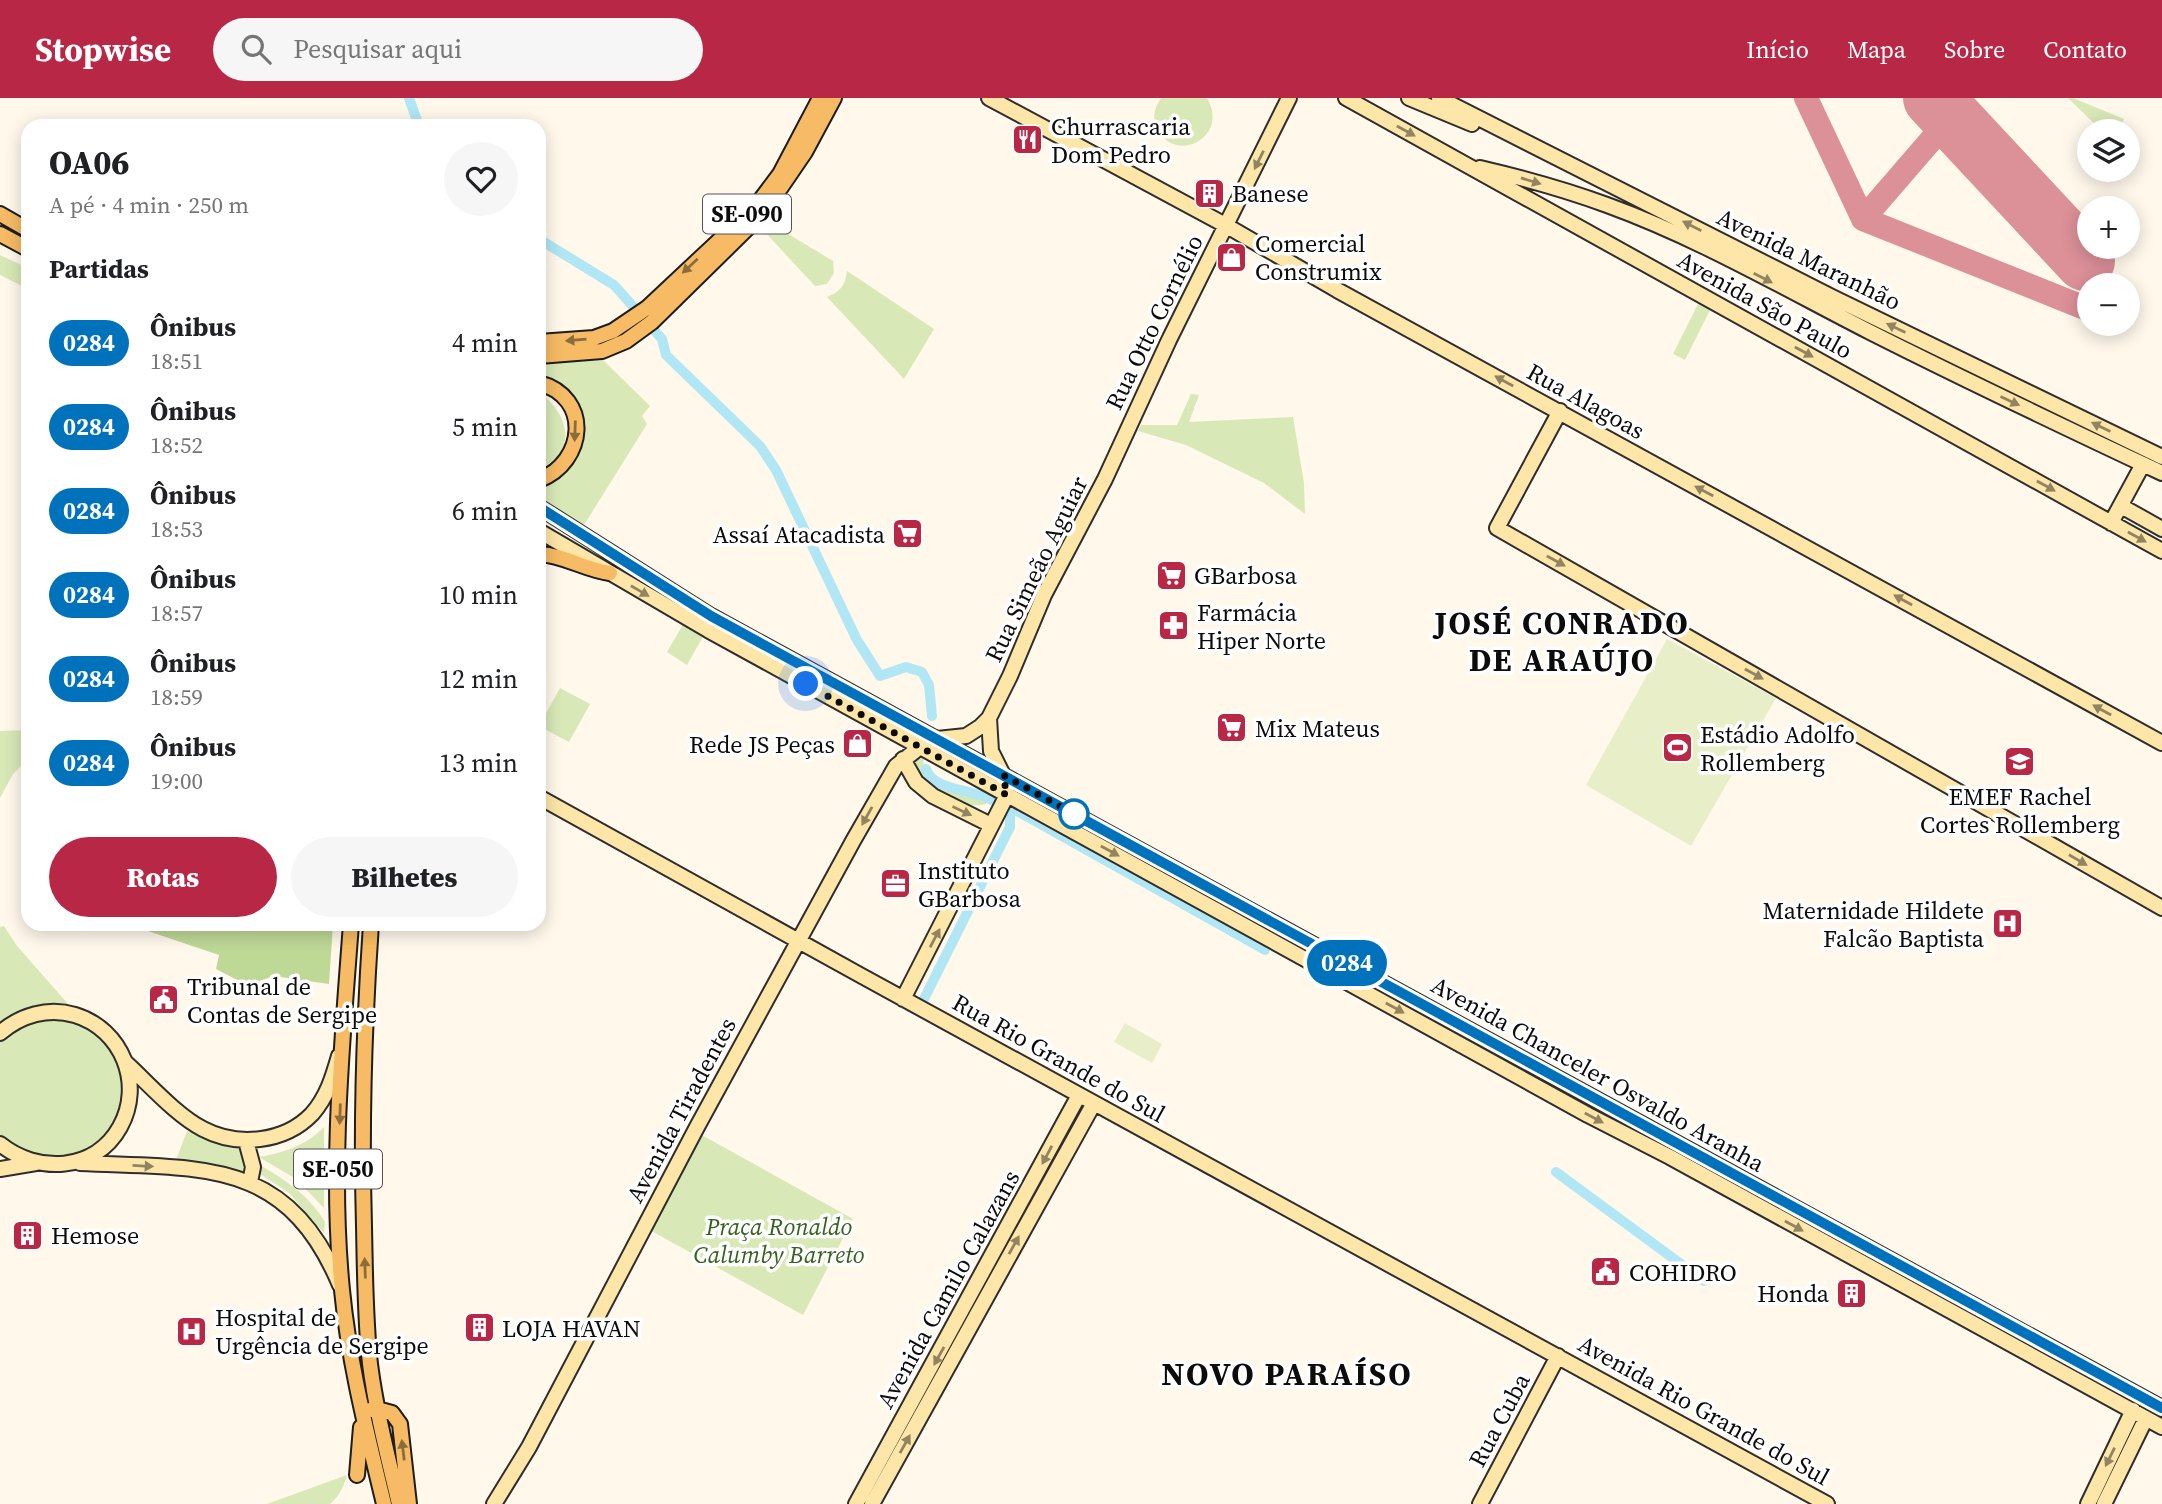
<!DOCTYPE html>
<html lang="pt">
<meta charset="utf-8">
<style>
body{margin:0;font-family:"Source Serif 4",serif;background:#f6f6f6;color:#202124;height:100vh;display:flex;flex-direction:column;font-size:26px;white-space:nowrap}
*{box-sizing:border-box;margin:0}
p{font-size:23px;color:#757577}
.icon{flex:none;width:38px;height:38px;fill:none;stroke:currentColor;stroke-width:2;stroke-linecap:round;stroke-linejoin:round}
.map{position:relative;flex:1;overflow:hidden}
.details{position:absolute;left:21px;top:21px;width:525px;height:812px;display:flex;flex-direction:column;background:#fff;border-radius:21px;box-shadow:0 4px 18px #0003}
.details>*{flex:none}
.badge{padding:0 14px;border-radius:23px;font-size:24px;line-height:46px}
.controls{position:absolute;left:2077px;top:21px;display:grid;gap:14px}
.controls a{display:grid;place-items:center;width:63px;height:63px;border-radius:50%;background:#fff;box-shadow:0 4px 18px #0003;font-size:35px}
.you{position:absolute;width:35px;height:35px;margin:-18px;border:5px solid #fff;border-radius:50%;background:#1a73e8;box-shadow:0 0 0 10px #1a73e833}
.map>.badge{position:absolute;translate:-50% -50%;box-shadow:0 0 0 4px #fff}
h2{padding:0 28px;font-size:26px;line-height:63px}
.round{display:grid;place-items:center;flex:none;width:74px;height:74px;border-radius:37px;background:#f6f6f6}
.summary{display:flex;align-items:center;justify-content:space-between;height:119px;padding:0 28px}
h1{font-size:33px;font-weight:800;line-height:52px}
.cta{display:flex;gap:14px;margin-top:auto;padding:14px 28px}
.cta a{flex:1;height:80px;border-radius:42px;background:#b92746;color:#fff;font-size:28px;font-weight:800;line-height:80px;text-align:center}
.cta a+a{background:#f6f6f6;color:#202124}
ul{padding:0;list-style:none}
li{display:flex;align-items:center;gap:21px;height:84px;padding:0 28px}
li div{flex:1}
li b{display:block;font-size:26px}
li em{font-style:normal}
li .badge{min-width:77px;font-weight:700;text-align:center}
header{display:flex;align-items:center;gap:42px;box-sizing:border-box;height:98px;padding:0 35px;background:#b92746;color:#fff}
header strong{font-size:33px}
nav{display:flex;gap:38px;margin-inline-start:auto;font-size:24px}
.search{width:490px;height:63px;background:#f6f6f6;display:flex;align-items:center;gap:18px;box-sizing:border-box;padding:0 24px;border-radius:38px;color:#757577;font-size:26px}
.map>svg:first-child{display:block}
.green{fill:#d8e8b6}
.forest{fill:#bed896}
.pitch{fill:#e8efc8}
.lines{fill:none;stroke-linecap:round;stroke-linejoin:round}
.canal{stroke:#b1e6f5;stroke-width:10}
.taxiway{stroke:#dc9098;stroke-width:24}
.runway{stroke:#dc9098;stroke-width:60}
.secondary-casing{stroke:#2e2e2e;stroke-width:18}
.primary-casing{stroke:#1d1d1d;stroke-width:18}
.secondary{stroke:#fde6a7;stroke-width:14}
.primary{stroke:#f6bb64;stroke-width:14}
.oneway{fill:#918461}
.oneway2{fill:#8d6c3c}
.line-casing{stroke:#fff;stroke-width:16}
.line{stroke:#0072bc;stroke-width:10}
.walk{stroke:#0c0c0c;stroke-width:7;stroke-dasharray:0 12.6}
.stop-dot{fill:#fff;stroke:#0072bc;stroke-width:3.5}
.labels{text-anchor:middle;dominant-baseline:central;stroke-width:7;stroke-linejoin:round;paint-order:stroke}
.shield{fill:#fff;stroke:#555;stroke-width:2}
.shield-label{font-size:23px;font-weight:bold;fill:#0c0c0c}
.poi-label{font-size:24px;fill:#0c0c0c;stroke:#fff;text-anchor:start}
.street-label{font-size:24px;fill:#0c0c0c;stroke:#fff}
.park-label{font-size:24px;font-style:italic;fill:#37621e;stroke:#fff}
.district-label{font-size:32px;font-weight:bold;letter-spacing:2px;fill:#0c0c0c;stroke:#fff}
</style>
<header>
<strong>Stopwise</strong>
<div class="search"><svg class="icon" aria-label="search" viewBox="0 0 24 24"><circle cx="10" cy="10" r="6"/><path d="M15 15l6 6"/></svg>Pesquisar aqui</div>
<nav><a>Início</a><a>Mapa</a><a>Sobre</a><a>Contato</a></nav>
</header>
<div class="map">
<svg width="2162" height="1406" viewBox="0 0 2162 1406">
<rect width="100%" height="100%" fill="#fff8eb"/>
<path class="green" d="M1161,0h46c23,39 -31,67 -50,31 -5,-11 -3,-21 4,-31z
M2068,0h5l51,21 -6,12h-16z
M770,125l63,38 1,12 -7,11 -12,2 -52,-56z
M0,157l28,13v21l-28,-14z
M847,173l87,58 -30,50 -77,-82c13,-5 18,-11 20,-26z
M1699,204l12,6 -26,52 -12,-6z
M603,262l47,46 -8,10 5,8 -63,101 -45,-25v-14c37,-12 33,-39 39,-72l-39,-37v-13z
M539,294c30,22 40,59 0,77z
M1191,296l8,1 -10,27 104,-5 11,66 1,31 -41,-31 -78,-38 -48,-14 3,-6h36z
M684,525l21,10 -18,32 -20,-13z
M560,590l30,16 -21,38 -30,-16z
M28,632v29l-15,15 -13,24v-67z
M915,655l8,5c1,6 0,16 5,22 12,12 39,15 55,18l5,2 -2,4c-20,6 -46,-9 -61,-22 -8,-6 -13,-19 -18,-28z
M4,828l13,20 52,59 -25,3 -44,22v-103z
M36,916l62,12 32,59 -21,56 -55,24 -54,-21v-111z
M324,1029v81l-28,-29 -37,-22c24,-4 48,-12 65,-30z
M187,1033l45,16 13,1 4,6 -3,19 -43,-11 -27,-2z
M700,1036l153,85 -50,96 -155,-86z
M258,1066c26,15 51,31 67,58l-1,11 -35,-40 -32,-21z
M347,1377c-3,12 -8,21 -17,29h-63z"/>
<path class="forest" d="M147,826h186l-4,60 -55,-8 -27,9 -31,-16 3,-14 -77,-26z"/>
<path class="pitch" d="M1667,541l109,59 -85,148 -105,-61z
M1125,925l37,21 -10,19 -38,-21z"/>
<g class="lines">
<path class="canal" d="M409,0l10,28
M539,141l75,46 48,54 4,16 94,91 16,24 81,170 23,36 26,-9 16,5 7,13 3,31
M926,671c6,19 37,20 53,26 10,3 20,8 31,12l255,143
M924,901l86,-172v-20
M1556,1074l148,109"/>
<path class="taxiway" d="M1806,0l57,121 227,91
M1863,121l88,-102
M2085,163l20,24"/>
<path class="runway" d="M1933,0l152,163"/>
<defs>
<path id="secondary" d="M989,0l238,128 110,64 825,453
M1346,0l816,453
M1409,0l63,26
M1439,0l393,199 330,160
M1480,70c43,10 86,22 127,37 91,33 177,83 263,127 97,49 194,95 292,141
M1560,313l-63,117 665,380
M2121,408l41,23
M539,409l172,109 1451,792
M2111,425l32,-59
M539,433l169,99 880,485 82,42 492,270
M937,641l29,-3 14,-9 9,-9 21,-42 34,-81 61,-116 64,-139 120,-242
M903,661l13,23 17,14 58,29
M539,699l321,178 967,529
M903,901l104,-204 -4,-20 -12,-24 -2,-33
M0,935c21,-18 48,-26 75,-18 47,14 69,69 45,112 -25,45 -83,47 -120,17
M126,965c23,21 50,52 77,66 34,18 81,14 109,-15 15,-17 21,-37 27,-58
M246,1043l7,26 -3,15
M80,1065c120,6 206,-7 260,122
M0,1071l36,-6
M494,1406l35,-57 168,-320 156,-286 43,-75 24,-19
M856,1406l223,-409
M872,1406l222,-401
M1480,1406l78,-148
M2088,1406l45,-94
M2104,1406l42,-86"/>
<path id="primary" d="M0,116l28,16
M0,136l28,15
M539,244l55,-4 19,-7 34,-23 109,-102 24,-32 40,-76
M539,258l63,-5 24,-10 26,-19 112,-110 41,-60 29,-54
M539,285c53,14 47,79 0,97
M539,456c25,1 46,16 71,19
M351,826c-9,121 -21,245 -9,366 7,73 25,143 42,214
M371,826c-7,101 -10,201 -7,302 1,46 1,92 6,138 6,47 18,93 29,140
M370,1312l7,-1 15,4 8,11 9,80
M357,1377l4,-48"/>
</defs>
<use href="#secondary" class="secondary-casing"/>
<use href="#primary" class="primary-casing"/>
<use href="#secondary" class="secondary"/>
<use href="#primary" class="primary"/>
</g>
<defs><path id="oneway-solid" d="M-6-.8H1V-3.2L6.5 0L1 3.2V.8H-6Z" transform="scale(1.75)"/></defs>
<g class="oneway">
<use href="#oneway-solid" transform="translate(1406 33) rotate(29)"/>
<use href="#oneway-solid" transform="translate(1259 62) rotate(116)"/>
<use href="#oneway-solid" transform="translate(1531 83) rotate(17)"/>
<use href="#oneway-solid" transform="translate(1692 128) rotate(-153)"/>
<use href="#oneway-solid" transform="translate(1763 180) rotate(27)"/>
<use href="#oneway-solid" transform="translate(1896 230) rotate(-154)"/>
<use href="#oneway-solid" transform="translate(1804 254) rotate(29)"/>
<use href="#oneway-solid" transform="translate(1504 283) rotate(-151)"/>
<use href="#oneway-solid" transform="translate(2010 303) rotate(25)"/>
<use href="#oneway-solid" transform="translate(2101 329) rotate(-154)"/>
<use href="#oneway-solid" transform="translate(2046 388) rotate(29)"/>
<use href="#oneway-solid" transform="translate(1704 393) rotate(-152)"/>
<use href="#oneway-solid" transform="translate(2137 439) rotate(29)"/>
<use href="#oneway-solid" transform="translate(1556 463) rotate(29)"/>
<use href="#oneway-solid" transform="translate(640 493) rotate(30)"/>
<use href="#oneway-solid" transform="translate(1903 502) rotate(-151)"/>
<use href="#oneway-solid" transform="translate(1754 576) rotate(29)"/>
<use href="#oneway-solid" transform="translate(2102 612) rotate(-151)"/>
<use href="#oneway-solid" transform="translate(962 713) rotate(25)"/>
<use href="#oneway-solid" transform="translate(867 718) rotate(119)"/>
<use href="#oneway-solid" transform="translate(1110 753) rotate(29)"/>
<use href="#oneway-solid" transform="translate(2078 762) rotate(30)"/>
<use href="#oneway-solid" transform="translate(935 840) rotate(-62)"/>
<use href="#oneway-solid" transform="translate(1395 910) rotate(29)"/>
<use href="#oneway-solid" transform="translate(1594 1020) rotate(28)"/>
<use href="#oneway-solid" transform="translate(1047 1057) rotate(118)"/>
<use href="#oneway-solid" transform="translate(143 1068) rotate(3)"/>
<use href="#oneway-solid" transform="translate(1794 1128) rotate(29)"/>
<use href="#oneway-solid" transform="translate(1014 1147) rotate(-61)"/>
<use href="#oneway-solid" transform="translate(939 1258) rotate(119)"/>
<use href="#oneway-solid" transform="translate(905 1346) rotate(-61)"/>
<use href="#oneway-solid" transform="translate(2110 1359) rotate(116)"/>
</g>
<g class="oneway2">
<use href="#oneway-solid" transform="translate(690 168) rotate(137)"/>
<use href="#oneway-solid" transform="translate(576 242) rotate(175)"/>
<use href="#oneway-solid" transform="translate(575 333) rotate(92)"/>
<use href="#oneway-solid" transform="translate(340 1016) rotate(92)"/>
<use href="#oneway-solid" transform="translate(365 1170) rotate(-92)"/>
<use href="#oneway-solid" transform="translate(403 1352) rotate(-97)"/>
</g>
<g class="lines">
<defs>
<path id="line" d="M539,409l172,109 1451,792"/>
</defs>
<use href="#line" class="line-casing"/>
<use href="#line" class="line"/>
<path class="walk" d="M806,586l201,111 -4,-20 71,39"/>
</g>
<defs>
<symbol id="restaurant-square" viewBox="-11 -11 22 22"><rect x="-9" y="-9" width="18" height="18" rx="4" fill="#b92746" stroke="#fff"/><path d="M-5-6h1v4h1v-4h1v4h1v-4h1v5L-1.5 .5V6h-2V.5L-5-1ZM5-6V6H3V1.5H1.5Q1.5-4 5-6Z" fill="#fff"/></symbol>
<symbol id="building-square" viewBox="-11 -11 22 22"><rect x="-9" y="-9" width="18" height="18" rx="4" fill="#b92746" stroke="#fff"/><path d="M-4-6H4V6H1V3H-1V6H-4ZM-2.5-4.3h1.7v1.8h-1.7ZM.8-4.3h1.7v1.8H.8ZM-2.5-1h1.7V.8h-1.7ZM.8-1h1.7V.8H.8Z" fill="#fff"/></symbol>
<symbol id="shop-square" viewBox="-11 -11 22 22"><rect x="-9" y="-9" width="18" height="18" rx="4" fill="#b92746" stroke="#fff"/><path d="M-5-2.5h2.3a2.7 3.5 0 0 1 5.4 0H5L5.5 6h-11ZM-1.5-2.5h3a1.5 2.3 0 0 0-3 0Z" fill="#fff"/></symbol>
<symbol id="supermarket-square" viewBox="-11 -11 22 22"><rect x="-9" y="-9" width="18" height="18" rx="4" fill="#b92746" stroke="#fff"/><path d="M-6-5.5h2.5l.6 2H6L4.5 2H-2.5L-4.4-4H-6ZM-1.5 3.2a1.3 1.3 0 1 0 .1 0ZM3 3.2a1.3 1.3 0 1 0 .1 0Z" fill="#fff"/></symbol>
<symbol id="pharmacy-square" viewBox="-11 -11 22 22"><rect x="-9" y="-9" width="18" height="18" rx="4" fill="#b92746" stroke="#fff"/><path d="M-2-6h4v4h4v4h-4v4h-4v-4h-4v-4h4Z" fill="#fff"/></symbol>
<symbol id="stadium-square" viewBox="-11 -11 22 22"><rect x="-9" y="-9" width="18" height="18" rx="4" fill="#b92746" stroke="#fff"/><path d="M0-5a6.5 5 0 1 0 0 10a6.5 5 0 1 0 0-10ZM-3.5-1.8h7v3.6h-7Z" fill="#fff"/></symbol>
<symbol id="school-square" viewBox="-11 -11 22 22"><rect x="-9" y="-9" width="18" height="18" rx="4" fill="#b92746" stroke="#fff"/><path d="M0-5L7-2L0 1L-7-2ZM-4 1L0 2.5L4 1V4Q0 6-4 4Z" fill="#fff"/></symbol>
<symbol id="office-square" viewBox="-11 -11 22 22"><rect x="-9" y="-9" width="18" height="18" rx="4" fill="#b92746" stroke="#fff"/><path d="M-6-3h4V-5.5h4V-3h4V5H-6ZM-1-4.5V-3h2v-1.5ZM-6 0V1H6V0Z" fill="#fff"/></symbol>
<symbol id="hospital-square" viewBox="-11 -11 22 22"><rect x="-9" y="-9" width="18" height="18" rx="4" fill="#b92746" stroke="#fff"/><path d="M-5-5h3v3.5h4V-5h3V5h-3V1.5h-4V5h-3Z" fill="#fff"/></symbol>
<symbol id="civic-square" viewBox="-11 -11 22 22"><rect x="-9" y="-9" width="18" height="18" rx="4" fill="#b92746" stroke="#fff"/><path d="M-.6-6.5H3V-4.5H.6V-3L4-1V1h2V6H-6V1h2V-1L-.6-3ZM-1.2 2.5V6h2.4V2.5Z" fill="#fff"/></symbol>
</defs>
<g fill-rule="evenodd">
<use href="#restaurant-square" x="1010" y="24" width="35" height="35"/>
<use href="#building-square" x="1192" y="78" width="35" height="35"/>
<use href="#shop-square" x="1214" y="142" width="35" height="35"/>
<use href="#supermarket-square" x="890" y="418" width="35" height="35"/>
<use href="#supermarket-square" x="1154" y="460" width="35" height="35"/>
<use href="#pharmacy-square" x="1156" y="510" width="35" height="35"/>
<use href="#supermarket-square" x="1214" y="612" width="35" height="35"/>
<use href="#shop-square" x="840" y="628" width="35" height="35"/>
<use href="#stadium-square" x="1660" y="632" width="35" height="35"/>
<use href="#school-square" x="2002" y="646" width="35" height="35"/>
<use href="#office-square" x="878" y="768" width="35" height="35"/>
<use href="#hospital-square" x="1990" y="808" width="35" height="35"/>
<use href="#civic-square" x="146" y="884" width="35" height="35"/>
<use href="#building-square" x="10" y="1120" width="35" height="35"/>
<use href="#civic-square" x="1588" y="1156" width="35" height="35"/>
<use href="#building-square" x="1834" y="1178" width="35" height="35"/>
<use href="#building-square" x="462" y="1212" width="35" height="35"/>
<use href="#hospital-square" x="174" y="1216" width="35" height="35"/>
</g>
<circle class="stop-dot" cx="1074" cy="716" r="14"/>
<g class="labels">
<g class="shield">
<rect x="703" y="96.5" width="88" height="39" rx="5"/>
<rect x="294" y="1051.5" width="88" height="39" rx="5"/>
</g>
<g class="shield-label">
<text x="747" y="116">SE-090</text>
<text x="338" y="1071">SE-050</text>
</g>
<g class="poi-label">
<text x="1051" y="28">Churrascaria<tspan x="1051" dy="28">Dom Pedro</tspan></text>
<text x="1232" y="95">Banese</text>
<text x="1255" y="145">Comercial<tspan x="1255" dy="28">Construmix</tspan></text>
<text x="885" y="436" text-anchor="end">Assaí Atacadista</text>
<text x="1194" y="477">GBarbosa</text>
<text x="1197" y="514">Farmácia<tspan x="1197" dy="28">Hiper Norte</tspan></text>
<text x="1255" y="630">Mix Mateus</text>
<text x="1700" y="636">Estádio Adolfo<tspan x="1700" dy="28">Rollemberg</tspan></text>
<text x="835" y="646" text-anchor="end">Rede JS Peças</text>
<text x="2020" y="698" text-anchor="middle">EMEF Rachel<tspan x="2020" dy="28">Cortes Rollemberg</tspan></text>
<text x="918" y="772">Instituto<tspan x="918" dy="28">GBarbosa</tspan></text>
<text x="1984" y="812" text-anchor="end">Maternidade Hildete<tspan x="1984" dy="28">Falcão Baptista</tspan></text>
<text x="187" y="888">Tribunal de<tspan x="187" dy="28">Contas de Sergipe</tspan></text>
<text x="51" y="1137">Hemose</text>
<text x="1629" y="1174">COHIDRO</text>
<text x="1829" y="1195" text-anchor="end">Honda</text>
<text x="215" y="1219">Hospital de<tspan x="215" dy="28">Urgência de Sergipe</tspan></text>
<text x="502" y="1230">LOJA HAVAN</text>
</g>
<g class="street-label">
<text transform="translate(1809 161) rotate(26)">Avenida Maranhão</text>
<text transform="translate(1765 207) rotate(29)">Avenida São Paulo</text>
<text transform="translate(1154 224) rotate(-64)">Rua Otto Cornélio</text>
<text transform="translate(1586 303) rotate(29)">Rua Alagoas</text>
<text transform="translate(1036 471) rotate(-64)">Rua Simeão Aguiar</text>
<text transform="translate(1059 960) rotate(29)">Rua Rio Grande do Sul</text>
<text transform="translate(1598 976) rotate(29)">Avenida Chanceler Osvaldo Aranha</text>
<text transform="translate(681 1012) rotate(-62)">Avenida Tiradentes</text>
<text transform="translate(948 1191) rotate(-61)">Avenida Camilo Calazans</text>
<text transform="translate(1704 1312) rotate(29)">Avenida Rio Grande do Sul</text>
<text transform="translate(1499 1322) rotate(-62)">Rua Cuba</text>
</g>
<g class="park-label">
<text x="779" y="1128">Praça Ronaldo<tspan x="779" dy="28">Calumby Barreto</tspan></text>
</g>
<g class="district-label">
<text x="1562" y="525">JOSÉ CONRADO<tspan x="1562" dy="37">DE ARAÚJO</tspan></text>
<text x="1287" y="1276">NOVO PARAÍSO</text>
</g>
</g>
</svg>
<div class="controls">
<a><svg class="icon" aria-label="layers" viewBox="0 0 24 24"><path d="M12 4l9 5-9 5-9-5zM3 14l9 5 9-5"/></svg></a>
<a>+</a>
<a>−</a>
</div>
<div class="you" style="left:806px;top:586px"></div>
<b class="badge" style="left:1347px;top:865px;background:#0072bc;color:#fff">0284</b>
<section class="details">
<div class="summary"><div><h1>OA06</h1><p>A pé · 4 min · 250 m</p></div><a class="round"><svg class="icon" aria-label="heart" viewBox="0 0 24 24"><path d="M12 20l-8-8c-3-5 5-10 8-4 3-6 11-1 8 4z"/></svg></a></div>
<h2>Partidas</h2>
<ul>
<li><span class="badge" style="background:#0072bc;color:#fff">0284</span><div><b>Ônibus</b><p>18:51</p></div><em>4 min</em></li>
<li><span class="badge" style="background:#0072bc;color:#fff">0284</span><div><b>Ônibus</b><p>18:52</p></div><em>5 min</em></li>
<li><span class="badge" style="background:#0072bc;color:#fff">0284</span><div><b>Ônibus</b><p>18:53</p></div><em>6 min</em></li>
<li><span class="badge" style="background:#0072bc;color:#fff">0284</span><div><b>Ônibus</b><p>18:57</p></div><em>10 min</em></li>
<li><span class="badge" style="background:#0072bc;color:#fff">0284</span><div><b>Ônibus</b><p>18:59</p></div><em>12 min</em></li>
<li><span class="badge" style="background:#0072bc;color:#fff">0284</span><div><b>Ônibus</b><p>19:00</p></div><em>13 min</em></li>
</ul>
<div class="cta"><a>Rotas</a><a>Bilhetes</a></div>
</section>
</div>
